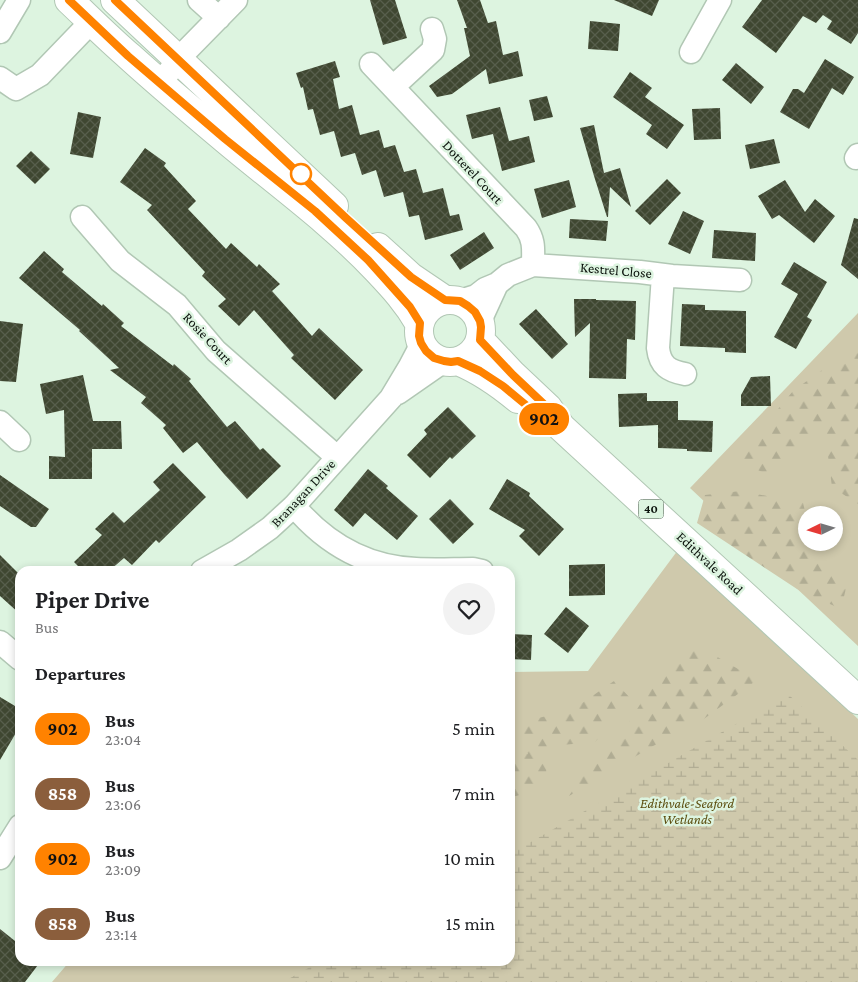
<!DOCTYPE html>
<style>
body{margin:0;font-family:"Crimson Pro",serif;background:#f2f2f2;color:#202124;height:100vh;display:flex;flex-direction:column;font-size:19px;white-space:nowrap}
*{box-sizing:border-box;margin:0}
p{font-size:16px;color:#757577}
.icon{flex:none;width:28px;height:28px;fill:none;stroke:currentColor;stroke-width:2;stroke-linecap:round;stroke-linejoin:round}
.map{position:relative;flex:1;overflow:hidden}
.panel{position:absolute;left:15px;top:566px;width:500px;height:400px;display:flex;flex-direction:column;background:#fff;border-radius:15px;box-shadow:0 2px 8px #0003}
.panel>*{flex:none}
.badge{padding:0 10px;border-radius:16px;font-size:18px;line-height:32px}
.needle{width:32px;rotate:265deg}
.controls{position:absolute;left:798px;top:506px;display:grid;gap:10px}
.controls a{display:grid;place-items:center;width:45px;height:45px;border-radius:50%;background:#fff;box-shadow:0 2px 8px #0003;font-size:25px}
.map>.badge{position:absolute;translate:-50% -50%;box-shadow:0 0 0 2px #fff}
h2{padding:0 20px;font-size:19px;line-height:45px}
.round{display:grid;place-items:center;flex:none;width:52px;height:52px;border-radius:26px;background:#f2f2f2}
.head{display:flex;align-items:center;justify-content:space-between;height:85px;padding:0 20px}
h1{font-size:24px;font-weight:700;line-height:38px}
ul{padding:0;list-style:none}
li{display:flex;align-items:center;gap:15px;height:65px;padding:0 20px}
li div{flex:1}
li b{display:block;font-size:19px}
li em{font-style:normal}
li .badge{min-width:55px;font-weight:700;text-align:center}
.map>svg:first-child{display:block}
.green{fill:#cfc9ac;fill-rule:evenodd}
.forest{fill:url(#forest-firs)}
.wetland{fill:url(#wetland-marsh)}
.building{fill:url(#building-cross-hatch)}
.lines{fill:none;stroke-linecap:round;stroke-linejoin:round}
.minor-casing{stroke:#b1c7b4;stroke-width:25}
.highway-casing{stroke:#b1c7b4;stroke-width:30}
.minor{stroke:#fff;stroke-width:22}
.highway{stroke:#fff;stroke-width:28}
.line-casing{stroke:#fff;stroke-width:11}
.line{stroke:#ff8200;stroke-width:8}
.stop-dot{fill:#fff;stroke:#ff8200;stroke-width:2.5}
.labels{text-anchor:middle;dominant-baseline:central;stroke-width:5;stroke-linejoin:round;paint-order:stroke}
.shield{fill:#ddf4e0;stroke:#49554b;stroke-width:1}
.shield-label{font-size:12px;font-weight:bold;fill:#0a110b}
.street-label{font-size:14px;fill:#0a110b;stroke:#ddf4e0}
.park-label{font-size:14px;font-style:italic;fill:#5c4f10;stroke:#ddf4e0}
</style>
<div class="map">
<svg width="858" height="982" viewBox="0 0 858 982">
<defs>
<pattern id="forest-firs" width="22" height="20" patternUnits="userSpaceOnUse" patternTransform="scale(1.25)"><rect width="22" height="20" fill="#cfc9ac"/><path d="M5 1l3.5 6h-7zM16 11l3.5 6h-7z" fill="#b0ac93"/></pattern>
<pattern id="wetland-marsh" width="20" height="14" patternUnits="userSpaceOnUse" patternTransform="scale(1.25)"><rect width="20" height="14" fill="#cfc9ac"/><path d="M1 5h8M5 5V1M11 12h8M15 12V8" fill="none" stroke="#b0ac93"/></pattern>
<pattern id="building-cross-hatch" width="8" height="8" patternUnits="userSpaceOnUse" patternTransform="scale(1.25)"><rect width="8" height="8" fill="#3f4731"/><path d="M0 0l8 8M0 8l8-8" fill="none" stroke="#575e4c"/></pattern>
</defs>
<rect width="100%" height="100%" fill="#ddf4e0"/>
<path class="green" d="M858,313v333l-168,-158zM806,515h28v27h-28z
M678,550l180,169v263h-806l18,-21h440v-289l78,-1z"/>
<path class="forest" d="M854,347l4,7v150l-26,-17 -8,-62 -50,52 -33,-14 28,-43 24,-29z
M741,491l62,12 3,12v27l7,1 5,19 29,22 -6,25 -44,-20 -100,-66 8,-28z
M695,644l62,36 -60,44 -44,22 -84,50 19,-30 41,-44 32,-51z
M614,681l18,19 -37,42 -45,4 -6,41 -34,11v-43l18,-1 -15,-30 59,-14z"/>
<path class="wetland" d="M788,694l70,66v222h-575l38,-21h189v-107z"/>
<path class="building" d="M370,0h25l12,38 -24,7z
M457,0h23l8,23 8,-2 7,34 15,-4 5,25 -34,8 -3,-15 -34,25 -15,3 -8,-11 41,-30 -6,-28h3z
M614,0h45l-7,16z
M762,0h96v33l-7,11 -24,-15 5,-8 -9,-6 -7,8 -13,-7 -27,37 -34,-26z
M590,21l30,3 -2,27 -30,-2z
M825,59l29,18 -11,18 -11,-7 -23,41 -29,-17 13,-23h5l6,4z
M335,61l5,16 -7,2 6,30 13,-4 8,30 19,-5 5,18 11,-3 9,27 12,-3 7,24 20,-5 7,28 9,-2 4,16 -38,10 -6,-25 -10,2 -6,-25 -19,5 -8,-27 -14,5 -7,-22 -14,4 -7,-26 -14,4 -7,-26 -5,1 -5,-23 -2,1 -5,-15z
M736,63l28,24 -13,17 -29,-24z
M630,72l22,16 -7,9 39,28 -17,24 -21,-15 6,-9 -39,-28z
M547,96l6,21 -19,4 -5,-21z
M500,107l9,34 20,-5 6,26 -33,9 -9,-37 -21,5 -6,-24z
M720,108l1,31 -27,1 -2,-31z
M78,112l23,5 -8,41 -23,-4z
M594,125l10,48 16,-5 11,39 -21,-20 -2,30h-1l-13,-41 8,-2 -8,2 -14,-48z
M774,139l6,24 -30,6 -5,-24z
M145,148l21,15 -2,3 32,35 -8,8 38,40 5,-6 26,24 2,-3 21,20 -8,7 40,45 7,-8 44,42 -28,30 -44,-42 3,-3 -40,-45 -15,16 -21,-20 8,-7 -24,-23 3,-4 -58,-62 5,-5 -32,-23z
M31,151l19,18 -15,15 -19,-18z
M667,179l14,14 -31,32 -15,-14z
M569,180l7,27 -34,11 -8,-29z
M785,180l20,32 10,-13 20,17 -21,27 -35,-28 -7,4 -14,-23z
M683,211l21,10 -14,33 -22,-10z
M854,218l4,1v60l-17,-14z
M570,219l38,2 -2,20 -37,-3z
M714,230l42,3 -1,28 -43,-3z
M484,232l10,16 -34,22 -10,-15z
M44,251l20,18 -2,3 40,34 1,-2 21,19 -3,3 52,40 1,-2 17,15 -2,2 38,46 8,-6 25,29 3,-2 18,18 -34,33 -23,-25 -27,-32 -14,11 -20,-25 3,-3 -25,-22 5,-6 -36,-27 9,-2 -40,-37 1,-1 -61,-52z
M794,262l33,20 -20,35 5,3 -16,29 -22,-12 24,-43 -17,-10z
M574,299h22v1l40,1 -1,39 -8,-1 -1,40 -37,-1 1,-55 -15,14z
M682,304l23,1v5l41,1v42l-21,-1v-4l-45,-2z
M536,309l32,35 -16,15 -33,-35z
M0,321l23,3 -7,58 -16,-1z
M83,375l10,46h28l1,28h-30v30h-43v-23l16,1 -1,-47 -18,4 -6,-30z
M770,376l1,30h-30v-11l10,-18z
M647,393v8h31v19l35,1 -1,31 -25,-1v-2l-29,-1v-23l-39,2 -1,-33z
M448,407l28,29 -24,23 -2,-2 -20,21 -23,-23 20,-21 -3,-4z
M173,463l33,34 -47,46 -3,-3 -24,25 -8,-7 -15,13h-26l-9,-9 28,-27 -7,-6 18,-17 11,11 36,-33 -7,-8z
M368,469l20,17 -2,2 32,28 -21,24 -32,-27 -12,14 -19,-17z
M0,475l49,34 -13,18h-5l-31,-21z
M507,479l23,14 -1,3 35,33 -25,27 -20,-20 6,-6 -36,-21z
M450,499l24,25 -21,20 -24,-25z
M0,555l20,20v39l-20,-18z
M605,564v31l-36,1v-31z
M566,607l23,19 -21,27 -24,-19z
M510,634l22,1 -1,25 -21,-1z
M0,697l20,12v17l-20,34z
M0,929l20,16v16h21l-16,21h-25z"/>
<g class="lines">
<defs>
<path id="minor" d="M199,0l20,18
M0,32l19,-32
M691,52l29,-52
M371,64l155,164c9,13 7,22 7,37
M0,78l16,11 24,-14 52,-54
M160,83l25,-31 51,-52
M393,87l40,-37 2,-11 -3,-10
M856,158l2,-3
M82,217l38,44 57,44 39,46 121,106
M663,275l-5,73c2,18 11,23 27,26
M460,301l16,-5 9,-7 12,-5 11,-9 25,-10 107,7 32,4 68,4
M480,321l17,-37
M398,393l46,-32
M0,422l19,18
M294,506c32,38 72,61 122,63 19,1 38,0 57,0l9,2
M202,571l37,-21 31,-22 24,-22 97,-108 18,-30 10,-19 2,-6
M0,642l20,17
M0,858l20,-32"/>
<path id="highway" d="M69,0c20,19 40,39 61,57 31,28 63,55 95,82 51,43 106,82 152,131 17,18 30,32 42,53
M115,0l219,206
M378,247l33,30 34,23
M419 331a31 31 0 1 1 62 0a31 31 0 1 1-62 0Z
M480,340l33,35 35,33 13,19 297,273
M458,361c22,9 42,23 60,38"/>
</defs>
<use href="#minor" class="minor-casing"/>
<use href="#highway" class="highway-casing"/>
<use href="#minor" class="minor"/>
<use href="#highway" class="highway"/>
</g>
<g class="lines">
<defs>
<path id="line" d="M69,0l59,56 97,83 90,72 53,49 42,47 10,16 -1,13 2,7 5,8 8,7 10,3 7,1 7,-1 22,10 23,15 35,29 23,12 -13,-19 -35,-33 -33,-35 1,-13 -1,-6 -5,-9 -7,-6 -8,-5 -15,-1 -34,-23 -65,-59 -231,-218"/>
</defs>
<use href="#line" class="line-casing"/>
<use href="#line" class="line"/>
</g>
<circle class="stop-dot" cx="301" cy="174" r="10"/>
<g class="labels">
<rect class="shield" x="638.5" y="499.5" width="25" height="19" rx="4"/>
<g class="shield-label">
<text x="651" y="509">40</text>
</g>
<g class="street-label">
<text transform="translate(473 172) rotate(47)">Dotterel Court</text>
<text transform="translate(616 270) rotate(5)">Kestrel Close</text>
<text transform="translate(208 338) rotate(47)">Rosie Court</text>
<text transform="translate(303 493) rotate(-47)">Branagan Drive</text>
<text transform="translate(710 563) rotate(43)">Edithvale Road</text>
</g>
<g class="park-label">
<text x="687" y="803">Edithvale-Seaford<tspan x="687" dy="16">Wetlands</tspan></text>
</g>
</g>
</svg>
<div class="controls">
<a><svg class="needle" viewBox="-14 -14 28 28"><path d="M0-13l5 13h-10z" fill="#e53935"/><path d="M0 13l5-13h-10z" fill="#757577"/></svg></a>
</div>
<b class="badge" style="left:544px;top:419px;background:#ff8200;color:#111">902</b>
<section class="panel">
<div class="head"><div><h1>Piper Drive</h1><p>Bus</p></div><a class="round"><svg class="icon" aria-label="heart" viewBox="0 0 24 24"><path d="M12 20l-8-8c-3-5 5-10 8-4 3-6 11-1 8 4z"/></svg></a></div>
<h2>Departures</h2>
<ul>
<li><span class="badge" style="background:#ff8200;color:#111">902</span><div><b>Bus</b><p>23:04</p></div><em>5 min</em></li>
<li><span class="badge" style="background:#8b5e3c;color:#fff">858</span><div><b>Bus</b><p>23:06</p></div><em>7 min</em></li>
<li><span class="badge" style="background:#ff8200;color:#111">902</span><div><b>Bus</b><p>23:09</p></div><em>10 min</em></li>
<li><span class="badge" style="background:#8b5e3c;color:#fff">858</span><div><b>Bus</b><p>23:14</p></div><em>15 min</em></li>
</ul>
</section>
</div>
